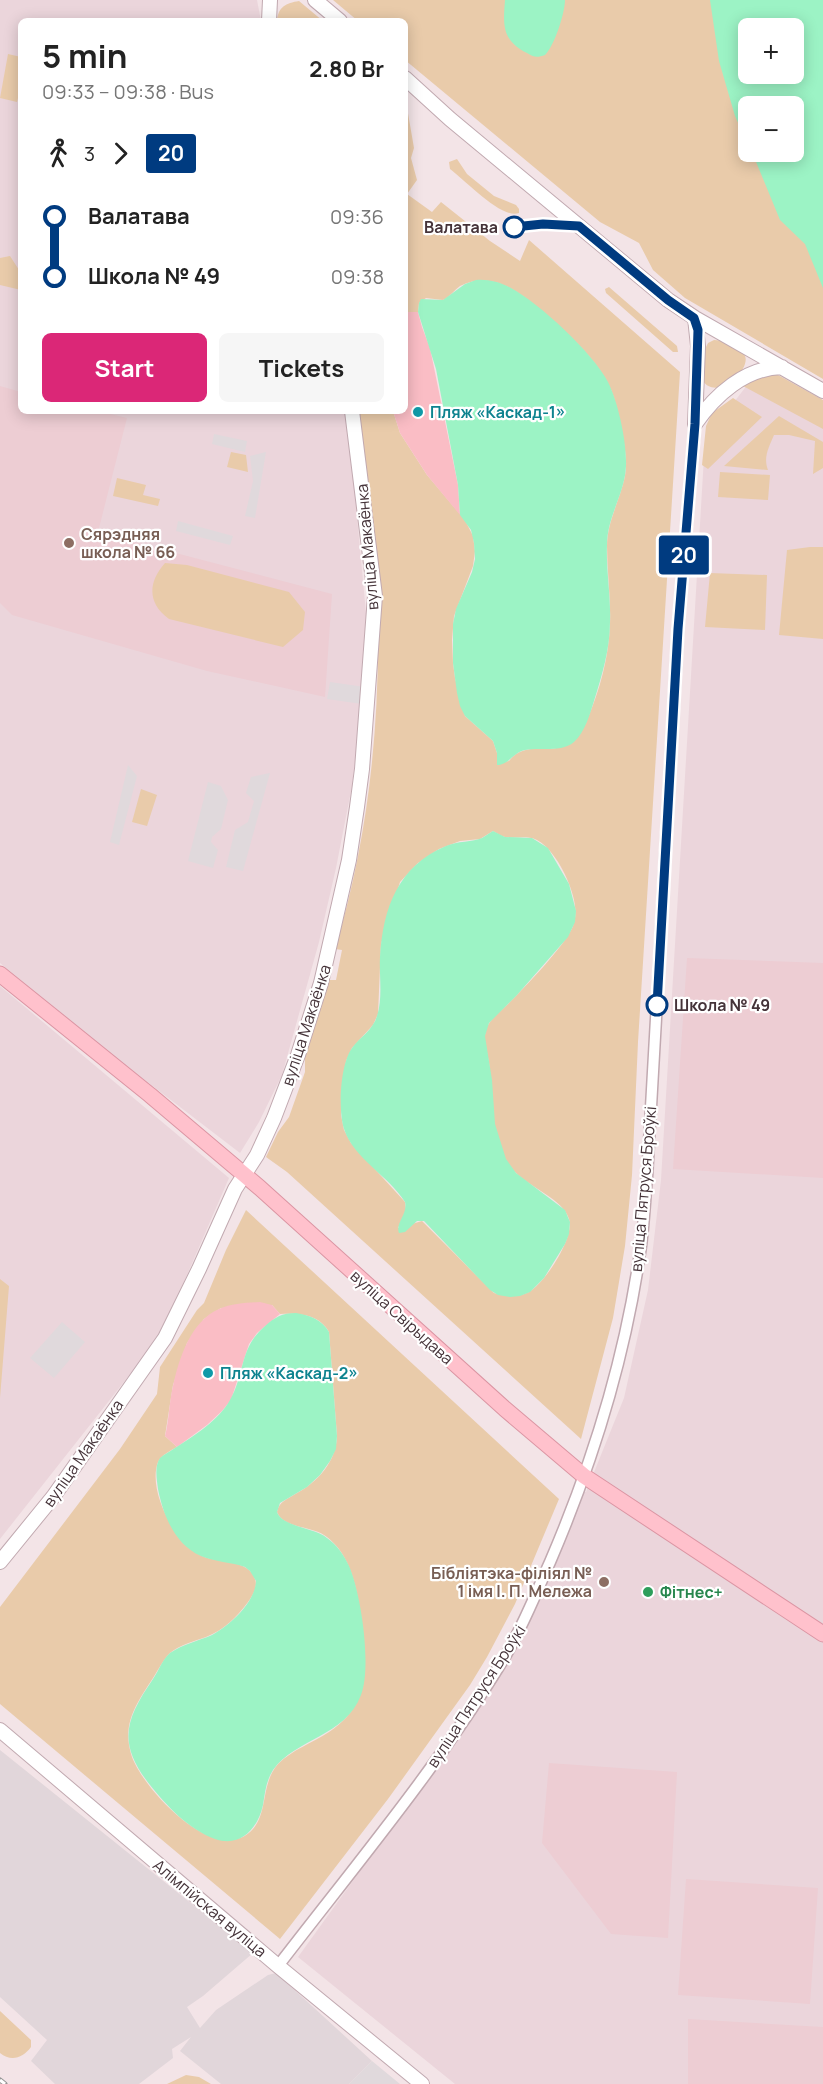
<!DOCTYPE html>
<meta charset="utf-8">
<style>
body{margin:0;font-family:Manrope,sans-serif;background:#f6f6f6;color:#222;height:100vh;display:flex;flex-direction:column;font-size:22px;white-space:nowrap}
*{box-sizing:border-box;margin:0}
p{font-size:20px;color:#767676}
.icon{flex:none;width:33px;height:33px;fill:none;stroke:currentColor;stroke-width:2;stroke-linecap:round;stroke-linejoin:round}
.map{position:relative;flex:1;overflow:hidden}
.panel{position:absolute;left:18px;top:18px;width:390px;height:396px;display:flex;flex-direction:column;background:#fff;border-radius:9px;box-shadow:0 3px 15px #0003}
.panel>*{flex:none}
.badge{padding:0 12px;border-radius:4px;font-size:21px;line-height:39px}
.controls{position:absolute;left:738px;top:18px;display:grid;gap:12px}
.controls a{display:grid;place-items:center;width:66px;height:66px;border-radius:9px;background:#fff;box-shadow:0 3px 15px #0003;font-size:30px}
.map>.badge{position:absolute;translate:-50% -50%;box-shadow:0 0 0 3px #fff}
.legs{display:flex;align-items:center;gap:9px;height:66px;padding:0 24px;font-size:20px}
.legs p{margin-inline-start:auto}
.head{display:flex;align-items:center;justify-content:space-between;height:102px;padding:0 24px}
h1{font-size:33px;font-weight:700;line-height:45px}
.action{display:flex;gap:12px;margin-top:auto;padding:12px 24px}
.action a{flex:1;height:69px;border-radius:9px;background:#db2777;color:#fff;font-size:24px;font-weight:700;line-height:69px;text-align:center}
.action a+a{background:#f6f6f6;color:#222}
ul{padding:0 24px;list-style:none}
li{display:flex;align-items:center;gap:21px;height:60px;font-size:22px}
li i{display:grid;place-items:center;width:9px;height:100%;margin:0 8px;background:currentColor}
li i::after{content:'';width:15px;height:15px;margin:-8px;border:4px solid;border-radius:50%;background:#fff}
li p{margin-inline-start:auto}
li:first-child i{background:linear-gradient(#0000 50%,currentColor 0)}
li:last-child i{background:linear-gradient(currentColor 50%,#0000 0)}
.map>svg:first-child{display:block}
.residential{fill:#ebd5db}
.industrial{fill:#e1d6da}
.education{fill:#edcdd3}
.green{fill:#e9cbaa;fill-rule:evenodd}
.sand{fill:#fabdc5}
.parking{fill:#e0d9dc}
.water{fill:#9cf3c5;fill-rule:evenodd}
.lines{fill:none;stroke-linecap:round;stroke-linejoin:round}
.minor-casing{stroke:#c1a9b0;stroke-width:13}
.tertiary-casing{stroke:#c1a9b0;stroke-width:16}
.secondary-casing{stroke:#db95a3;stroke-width:17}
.minor{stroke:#fff;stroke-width:10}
.tertiary{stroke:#fff;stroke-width:14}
.secondary{stroke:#ffc1cc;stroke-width:15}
.rail-casing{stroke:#949494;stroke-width:5}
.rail{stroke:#fff;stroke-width:3;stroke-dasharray:9;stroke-linecap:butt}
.line-1-casing{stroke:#fff;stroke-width:14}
.line-1{stroke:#003b80;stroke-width:9}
.stop-1-dot{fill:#fff;stroke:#003b80;stroke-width:3}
.culture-dot{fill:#0f9aa8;stroke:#fff;stroke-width:2}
.education-dot{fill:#8d6e63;stroke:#fff;stroke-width:2}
.leisure-dot{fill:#2e9e5b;stroke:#fff;stroke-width:2}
.labels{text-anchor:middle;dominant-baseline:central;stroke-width:4.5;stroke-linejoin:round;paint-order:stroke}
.stop-label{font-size:16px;font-weight:bold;fill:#453339;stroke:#fff;text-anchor:end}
.culture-label{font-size:16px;font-weight:bold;fill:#0d838f;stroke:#fff;text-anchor:start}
.education-label{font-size:16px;font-weight:bold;fill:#785e54;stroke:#fff;text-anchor:start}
.street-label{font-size:16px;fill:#453339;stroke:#fff}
.leisure-label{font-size:16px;font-weight:bold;fill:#27864d;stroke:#fff;text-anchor:start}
</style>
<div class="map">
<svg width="823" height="2084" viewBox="0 0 823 2084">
<rect width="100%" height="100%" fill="#f3e4e7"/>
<path class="residential" d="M0,0h257l4,21h-240v390h324l4,20 17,182 -7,114 -7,59 -16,82 -17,74 -37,133 -23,47 -19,31 -120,-92 -120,-98z
M751,380l72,21v1683h-368l-157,-127 158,-219 115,-211 12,-36 3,1 38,-94 24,-108 13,-110 44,-740z
M0,986l229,192 -68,157 -161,204z"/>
<path class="industrial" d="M0,1750l253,203 -50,43 -16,11 13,21 16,-18 52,-35 8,-2 96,88 -23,23h-128l-41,-33 11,-14 -19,12 1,9 -34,26h-84l-24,-23 16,-21 -47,-43z"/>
<path class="education" d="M0,386l21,6v19h77l29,7 -28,110 4,6 229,60 -7,103 -118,-26 -195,-56 -12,-12z
M687,958l136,5v215l-150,-9z
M549,1763l128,9 -9,166 -57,-4 -69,-91z
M686,1879l132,9 -8,116 -132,-9z
M688,2019l135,8v57h-135z"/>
<path class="green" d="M333,0h490v379l-138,-81 -32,-28 -14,-27 -39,-21 -195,-162v-39h-47zM748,28h46v46h-46zM748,106h46v46h-46z
M299,1l24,20h-46c1,-14 9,-18 22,-20z
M8,54l13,3v29l-4,16 -17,-4z
M405,96l9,52 -3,10 6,22 -10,14 25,18 9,-10 49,39 30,20 9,-21 151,132 -42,670 -6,133 -7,71 -12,72 -32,121 -294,-267 -21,-15 12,-25 11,-15 16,-45v-22l24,-70h7l6,-30 -7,-1c52,-171 54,-363 21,-538h37l7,22 27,42 38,45 8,16 2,15 -2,15 -19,50 -2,24 1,23 2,15 10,38 28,25 4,12v10l12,-2c22,-29 56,10 78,-41 13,-30 22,-64 23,-96 1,-26 -3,-52 -3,-78 0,-24 13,-46 18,-70 3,-16 -1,-33 -4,-49 -4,-16 -6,-33 -15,-47 -14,-25 -37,-45 -58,-63 -24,-22 -54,-48 -88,-31 -6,4 -10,11 -17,14l-17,-2 -7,5 -1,9h-13zM493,831c4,2 8,5 12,6 11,2 21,-2 32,3 13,7 24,25 30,39 6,14 11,30 7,44 -4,18 -51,66 -66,81 -9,9 -23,18 -23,32 -1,9 3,18 4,27 5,34 -1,82 26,109 14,15 48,27 54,47 6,18 -24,64 -40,73 -8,5 -27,4 -35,1l-72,-72 -24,7 8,-18 -1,-8 -54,-59 -7,-13 -3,-15 1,-18 4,-36 6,-13 21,-23 5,-11 3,-70 19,-62 18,-19 21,-14 21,-8 20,-2z
M457,159l10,15 27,22 22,9 3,4v4c-17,7 -54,-33 -69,-44l-1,-7z
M10,256l11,17v17l-21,-5v-27z
M609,287l68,59 1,6h-5l-67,-59 -1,-4z
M714,340c7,0 12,3 18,6 3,2 9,5 12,8 10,14 -27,48 -41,27l1,-30 4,-8z
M768,373l10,2 45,25v29l-80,-43 15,-11z
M733,398l29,19 -54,52 -6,-4 4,-39 6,-13z
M779,416l44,26v26l-10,6 2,-33 -26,-6h-15c-5,12 -11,22 -6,35l-44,-4z
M231,452l15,3 2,17 -21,-5z
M720,472l50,3 -2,25 -50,-3z
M117,478l29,7 -3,10 17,4 -2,7 -45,-10z
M810,547h13v92l-44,-4 8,-85z
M165,563l22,2 102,27 16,20 -2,18 -20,17 -114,-28c-22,-16 -21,-37 -4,-56z
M710,573l57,2 -2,55 -60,-3z
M141,789l16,6 -10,31 -15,-4z
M246,1210l313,289 -44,105 -28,53 -17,28 -82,114 -108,140 -280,-235v-97l120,-158 37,-55 3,-27 37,-57 7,-7 22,-53zM272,1305l8,9c19,-1 39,0 49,18l8,104c-1,25 -18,45 -40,57 -9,6 -18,8 -20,19 6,16 34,14 47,23 18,12 26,31 31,50 4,15 5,30 7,45 5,43 7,75 -33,102 -17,11 -37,18 -51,32 -17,19 -10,48 -25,65 -36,40 -109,-39 -121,-72 -11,-32 4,-53 21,-79 5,-8 10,-18 17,-25 9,-8 25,-12 36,-16 18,-7 31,-20 42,-35 5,-7 10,-15 7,-23 -6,-20 -38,-16 -53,-23 -26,-12 -55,-65 -44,-94 3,-7 12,-11 19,-15l-12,-11 8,-51 14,-42 17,-24 17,-11z
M0,1279l9,7 -9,112z
M0,2011l31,29v7c-8,11 -20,15 -31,6z
M186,2075l13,2 12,7h-44z"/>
<path class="sand" d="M405,312h13l4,15 8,21 28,137 2,30 -33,-40 -27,-42 -7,-22h12z
M260,1302l12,3 8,9 -23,19 -8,11 -18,56 -9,11 -15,14 -30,22 -12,-11c4,-16 4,-33 8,-50 6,-28 18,-65 46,-77 13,-6 27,-6 41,-7z"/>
<path class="parking" d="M214,434l33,7 -2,11 -33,-8z
M266,452l-11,66 -10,-2 8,-35 -3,-25z
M178,521l55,15 -3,9 -54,-14z
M330,682l35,5 -3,17 -35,-5z
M128,765l9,11 -18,69 -9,-3z
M270,773l-27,98 -17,-4 9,-37 13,-8 6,-21 -8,-8 5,-16z
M208,782l13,4 7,14 -7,29 -9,8 -1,5 7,8 -5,18 -25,-7z
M62,1322l23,20 -31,36 -24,-20z
M372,2061l28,23h-51z"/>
<path class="water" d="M505,0h60c0,13 -11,47 -20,55 -8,3 -12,2 -18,-2 -25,-13 -24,-27 -22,-53z
M710,0h113v288l-18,-44 -25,-24 -28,-68h42v-46h-46v39l-13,-29 -16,-55zM794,28v46h-46v-46z
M476,280c12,-1 24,2 35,8 28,15 82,65 97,94 10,20 19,60 18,84 -1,27 -19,51 -19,79 -1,25 4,51 3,77 0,27 -8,53 -16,79 -4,13 -9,31 -20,41 -13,11 -33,5 -49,8 -11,2 -15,13 -26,15h-2v-12l-4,-12 -28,-25 -5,-10 -3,-13 -4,-30v-39l3,-15 16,-37 3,-13 -1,-16 -3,-13 -11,-15 -2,-30 -22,-116 -18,-57 1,-9 2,-4 22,1 22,-16z
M493,831l12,6 27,1 16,10 21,36 7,27 -1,11 -7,15 -51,58 -28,28 -4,13 7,44 3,44 11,35 10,14 49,37 5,12 -1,12 -4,10 -21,34 -14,14 -10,4 -10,1 -12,-2 -8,-5 -66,-69h-7l-12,11 -6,1c-4,-10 9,-19 6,-31 -16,-26 -51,-43 -61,-73 -6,-19 -4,-64 8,-81 8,-11 21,-18 25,-32 6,-18 2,-40 3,-59 3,-49 18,-91 66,-111 11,-5 27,-4 36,-8 4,-2 7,-5 11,-7z
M296,1313c14,2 26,7 33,19l8,104 -1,13 -6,12 -10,14 -13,12 -27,16 -3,9c5,15 37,15 50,26 10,7 17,17 22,28 12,27 23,101 12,129 -16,42 -65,43 -88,75 -7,11 -8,23 -10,35 -5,23 -22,43 -48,34 -27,-10 -48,-33 -65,-54 -33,-42 -25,-65 3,-106 6,-9 9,-19 17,-26 13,-9 28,-12 42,-18 18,-10 43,-32 44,-54l-6,-10 -5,-4c-14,-5 -30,-5 -44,-11 -26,-11 -38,-41 -43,-67 -1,-9 -4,-22 2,-31 4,-4 11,-7 15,-10 19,-12 44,-28 55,-48 15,-26 9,-51 34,-73 11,-10 18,-14 32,-14z"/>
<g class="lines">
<defs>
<path id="minor" d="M278,1966c77,-100 159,-198 225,-306 19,-31 32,-65 47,-98 43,-100 76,-208 91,-316 3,-23 4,-46 6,-68l31,-549 17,-205"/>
<path id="tertiary" d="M315,0l25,21
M269,21l1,-21
M405,78l45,41 218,181 27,18 128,73
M695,318l3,28 -3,78
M695,424c20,-29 50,-56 87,-57
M0,1562l53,-65 112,-159 34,-69 36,-80 22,-34 17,-37 24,-63 23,-72 28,-123 8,-53 5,-38 13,-173 -23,-185
M0,1730l278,236 144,118"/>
<path id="secondary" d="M0,974l150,121 110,93 245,221 79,67 239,158"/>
</defs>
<use href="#minor" class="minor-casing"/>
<use href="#tertiary" class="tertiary-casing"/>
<use href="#secondary" class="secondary-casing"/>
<use href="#minor" class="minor"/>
<use href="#tertiary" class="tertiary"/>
<use href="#secondary" class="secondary"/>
<defs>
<path id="rail" d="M0,2080l5,4"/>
</defs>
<use href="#rail" class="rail-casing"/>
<use href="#rail" class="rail"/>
</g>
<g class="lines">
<defs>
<path id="line-1" d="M514,227l29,-3 36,2 89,74 26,18 4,12 -3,94 -17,205 -21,376"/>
</defs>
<use href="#line-1" class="line-1-casing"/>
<use href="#line-1" class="line-1"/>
</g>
<g class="stop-1-dot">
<circle cx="514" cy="227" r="10"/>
<circle cx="657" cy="1005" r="10"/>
</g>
<g class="culture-dot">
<circle cx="418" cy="412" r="6"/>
<circle cx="208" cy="1373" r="6"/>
</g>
<g class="education-dot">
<circle cx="69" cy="543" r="6"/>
<circle cx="604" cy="1582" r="6"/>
</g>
<circle class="leisure-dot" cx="648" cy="1592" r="6"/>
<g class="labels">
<g class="stop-label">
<text x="498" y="227">Валатава</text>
<text x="674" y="1005" text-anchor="start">Школа № 49</text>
</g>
<g class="culture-label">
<text x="430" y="412">Пляж «Каскад-1»</text>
<text x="220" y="1373">Пляж «Каскад-2»</text>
</g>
<g class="education-label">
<text x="81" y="534">Сярэдняя<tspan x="81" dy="18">школа № 66</tspan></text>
<text x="592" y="1573" text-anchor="end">Бібліятэка-філіял №<tspan x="592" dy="18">1 імя І. П. Мележа</tspan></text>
</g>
<g class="street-label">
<text transform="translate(367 547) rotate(-95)">вуліца Макаёнка</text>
<text transform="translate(306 1025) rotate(-72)">вуліца Макаёнка</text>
<text transform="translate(643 1189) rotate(-85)">вуліца Пятруся Броўкі</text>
<text transform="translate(402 1317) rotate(42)">вуліца Свірыдава</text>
<text transform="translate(83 1453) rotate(-55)">вуліца Макаёнка</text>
<text transform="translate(476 1696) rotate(-57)">вуліца Пятруся Броўкі</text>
<text transform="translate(210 1908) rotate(40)">Алімпійская вуліца</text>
</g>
<g class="leisure-label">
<text x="660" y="1592">Фітнес+</text>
</g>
</g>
</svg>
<div class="controls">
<a>+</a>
<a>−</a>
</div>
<b class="badge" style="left:684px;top:555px;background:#003b80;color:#fff">20</b>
<section class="panel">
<div class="head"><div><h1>5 min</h1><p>09:33 – 09:38 · Bus</p></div><b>2.80 Br</b></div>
<div class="legs"><svg class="icon" aria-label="walk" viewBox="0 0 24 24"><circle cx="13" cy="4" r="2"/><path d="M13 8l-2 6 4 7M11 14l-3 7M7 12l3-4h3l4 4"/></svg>3<svg class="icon" aria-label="forward" viewBox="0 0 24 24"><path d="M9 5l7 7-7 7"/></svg><b class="badge" style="background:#003b80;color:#fff">20</b></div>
<ul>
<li><i style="color:#003b80"></i><b>Валатава</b><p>09:36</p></li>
<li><i style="color:#003b80"></i><b>Школа № 49</b><p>09:38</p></li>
</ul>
<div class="action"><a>Start</a><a>Tickets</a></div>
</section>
</div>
